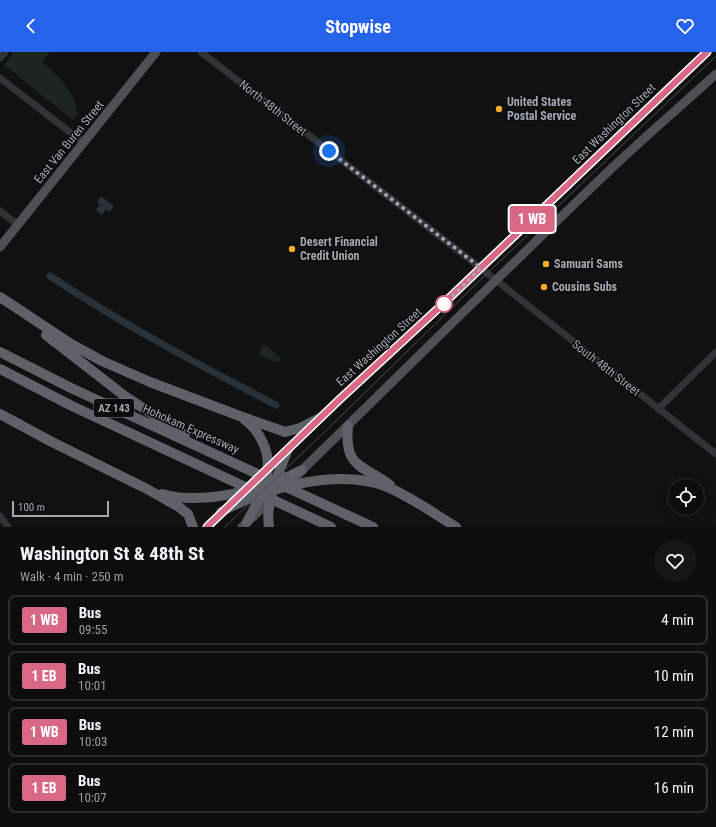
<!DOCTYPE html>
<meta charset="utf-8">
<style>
body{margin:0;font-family:"Roboto Condensed",sans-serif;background:#161617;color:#f1f3f6;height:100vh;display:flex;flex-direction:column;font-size:15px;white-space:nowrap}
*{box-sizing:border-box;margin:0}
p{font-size:13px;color:#9a9c9e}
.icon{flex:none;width:22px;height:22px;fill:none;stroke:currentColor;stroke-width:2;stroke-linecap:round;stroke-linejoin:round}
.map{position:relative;height:475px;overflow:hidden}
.sheet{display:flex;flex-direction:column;background:#0d0d0e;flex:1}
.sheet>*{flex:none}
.badge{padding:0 8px;border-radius:3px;font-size:14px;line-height:26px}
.fabs{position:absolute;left:668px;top:427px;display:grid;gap:8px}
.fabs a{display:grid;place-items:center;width:36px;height:36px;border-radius:50%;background:#0d0d0e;box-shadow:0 4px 16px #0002,0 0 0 1px #2d2d2e;font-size:20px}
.scale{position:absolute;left:12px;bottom:10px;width:97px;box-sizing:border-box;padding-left:4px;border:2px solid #a2a8b3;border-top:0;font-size:11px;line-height:14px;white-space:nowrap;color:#a2a8b3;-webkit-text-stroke:3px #0c0c0d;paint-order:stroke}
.you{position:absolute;width:20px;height:20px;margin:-10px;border:3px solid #fff;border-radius:50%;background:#1a73e8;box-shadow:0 0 0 6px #1a73e833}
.map>.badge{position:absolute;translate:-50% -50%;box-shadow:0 0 0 2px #fff}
.round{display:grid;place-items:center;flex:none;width:42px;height:42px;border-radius:21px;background:#161617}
.overview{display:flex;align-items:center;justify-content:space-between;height:68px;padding:0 20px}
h1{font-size:19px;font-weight:700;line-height:30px}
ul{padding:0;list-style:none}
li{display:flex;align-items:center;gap:12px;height:50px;margin:0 8px 6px;padding:0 12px;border:2px solid #2d2d2e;border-radius:8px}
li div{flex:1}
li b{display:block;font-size:15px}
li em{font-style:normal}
li .badge{min-width:44px;font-weight:700;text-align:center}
header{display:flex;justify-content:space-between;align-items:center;height:52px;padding:0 20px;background:#2563eb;color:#fff;font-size:18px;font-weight:700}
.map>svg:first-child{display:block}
.green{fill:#1d251e}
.water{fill:#293238}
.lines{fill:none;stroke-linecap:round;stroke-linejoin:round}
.canal{stroke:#293238;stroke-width:7}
.minor{stroke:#323337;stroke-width:7}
.major{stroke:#4e5056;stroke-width:9}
.highway{stroke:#5e6168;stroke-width:10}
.tram{stroke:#494b50;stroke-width:1}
.line-casing{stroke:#fff;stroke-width:9}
.line{stroke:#d96885;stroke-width:6}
.walk{stroke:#a2a8b3;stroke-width:4;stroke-dasharray:0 7.2}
.poi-dot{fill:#f1ac2a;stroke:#0c0c0d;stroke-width:1.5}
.stop-dot{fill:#fff;stroke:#d96885;stroke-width:2}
.labels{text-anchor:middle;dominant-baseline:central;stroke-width:3;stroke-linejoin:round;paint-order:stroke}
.shield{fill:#0c0c0d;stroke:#757981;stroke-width:1}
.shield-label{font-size:11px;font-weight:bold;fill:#a2a8b3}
.poi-label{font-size:12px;font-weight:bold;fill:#a2a8b3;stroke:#0c0c0d;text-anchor:start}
.street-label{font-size:12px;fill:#a2a8b3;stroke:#0c0c0d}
</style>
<header><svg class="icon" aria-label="back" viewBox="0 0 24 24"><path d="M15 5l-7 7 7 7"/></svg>Stopwise<svg class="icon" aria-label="heart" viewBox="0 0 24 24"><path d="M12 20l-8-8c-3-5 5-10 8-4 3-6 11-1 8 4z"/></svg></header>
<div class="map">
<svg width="716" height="475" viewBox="0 0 716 475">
<rect width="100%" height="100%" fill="#111112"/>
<path class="green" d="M14,0h36l-8,10c18,17 31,26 36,52l-5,6 -69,-55z
M264,292l17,14 -3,5 -20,-8z"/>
<path class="water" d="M101,144l13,10 -5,6 -3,-3 -4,6 -6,-5 4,-6 -3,-2z"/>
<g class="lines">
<path class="canal" d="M50,224c72,48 149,89 226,129"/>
<path class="minor" d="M201,0l272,210 243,192
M0,6l5,-6
M0,26l84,65
M0,159l18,14
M658,357l58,-57
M0,464l8,11"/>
<path class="major" d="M0,195l156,-195
M297,423c105,-102 209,-206 316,-308 34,-32 69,-62 103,-93
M207,475l133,-128 104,-96 263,-251
M242,475l31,-29"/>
<path class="highway" d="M0,245l71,47 31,17 48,21 87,33 48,17 15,-4 20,-10
M46,283l80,62 59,38
M0,300l71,36 302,139
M0,317l72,37 259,121
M0,362l50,27 97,48 32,18 9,7 5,13
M244,367c8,6 14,13 18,22 15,29 -1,55 -15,81
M348,374c-4,43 14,38 42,59
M162,442c42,12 103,-5 140,-24
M221,460c43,-24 116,-44 164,-26 25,10 48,27 71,41
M269,475c-4,-27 10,-54 19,-78"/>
<path class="tram" d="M225,475l114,-109 136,-133 241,-229"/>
</g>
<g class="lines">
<defs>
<path id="line" d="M207,475l133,-128 104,-96 263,-251"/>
</defs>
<use href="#line" class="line-casing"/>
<use href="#line" class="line"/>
<path class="walk" d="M329,99l152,117 -37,36"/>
</g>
<g class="poi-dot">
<circle cx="499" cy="57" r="4"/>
<circle cx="292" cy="197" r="4"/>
<circle cx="546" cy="212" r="4"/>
<circle cx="544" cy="235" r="4"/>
</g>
<circle class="stop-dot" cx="444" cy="252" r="8"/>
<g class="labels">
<rect class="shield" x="94" y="347" width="40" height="18" rx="3"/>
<g class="shield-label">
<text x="114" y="356">AZ 143</text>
</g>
<g class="poi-label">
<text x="507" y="50">United States<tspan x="507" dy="14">Postal Service</tspan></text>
<text x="300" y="190">Desert Financial<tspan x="300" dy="14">Credit Union</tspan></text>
<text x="554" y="212">Samuari Sams</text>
<text x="552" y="235">Cousins Subs</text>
</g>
<g class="street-label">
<text transform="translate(273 56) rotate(38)">North 48th Street</text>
<text transform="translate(614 72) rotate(-44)">East Washington Street</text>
<text transform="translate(69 90) rotate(-51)">East Van Buren Street</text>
<text transform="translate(379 295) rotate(-42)">East Washington Street</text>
<text transform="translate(606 316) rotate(38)">South 48th Street</text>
<text transform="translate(191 377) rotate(24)">Hohokam Expressway</text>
</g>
</g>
</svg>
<div class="fabs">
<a><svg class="icon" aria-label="locate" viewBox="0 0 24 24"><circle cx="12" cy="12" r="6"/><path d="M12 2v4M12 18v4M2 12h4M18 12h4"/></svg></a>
</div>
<div class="scale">100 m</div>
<div class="you" style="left:329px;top:99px"></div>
<b class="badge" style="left:532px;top:167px;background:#d96885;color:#fff">1 WB</b>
</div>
<section class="sheet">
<div class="overview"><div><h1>Washington St &amp; 48th St</h1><p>Walk · 4 min · 250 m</p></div><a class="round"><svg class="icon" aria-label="heart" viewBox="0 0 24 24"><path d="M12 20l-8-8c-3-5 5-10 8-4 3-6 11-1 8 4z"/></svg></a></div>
<ul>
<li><span class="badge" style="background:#d96885;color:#fff">1 WB</span><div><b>Bus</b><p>09:55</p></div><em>4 min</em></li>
<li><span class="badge" style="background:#d96885;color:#fff">1 EB</span><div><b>Bus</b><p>10:01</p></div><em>10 min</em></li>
<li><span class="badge" style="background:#d96885;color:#fff">1 WB</span><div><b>Bus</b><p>10:03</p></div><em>12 min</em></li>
<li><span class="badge" style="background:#d96885;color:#fff">1 EB</span><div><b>Bus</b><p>10:07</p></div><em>16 min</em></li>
</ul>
</section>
